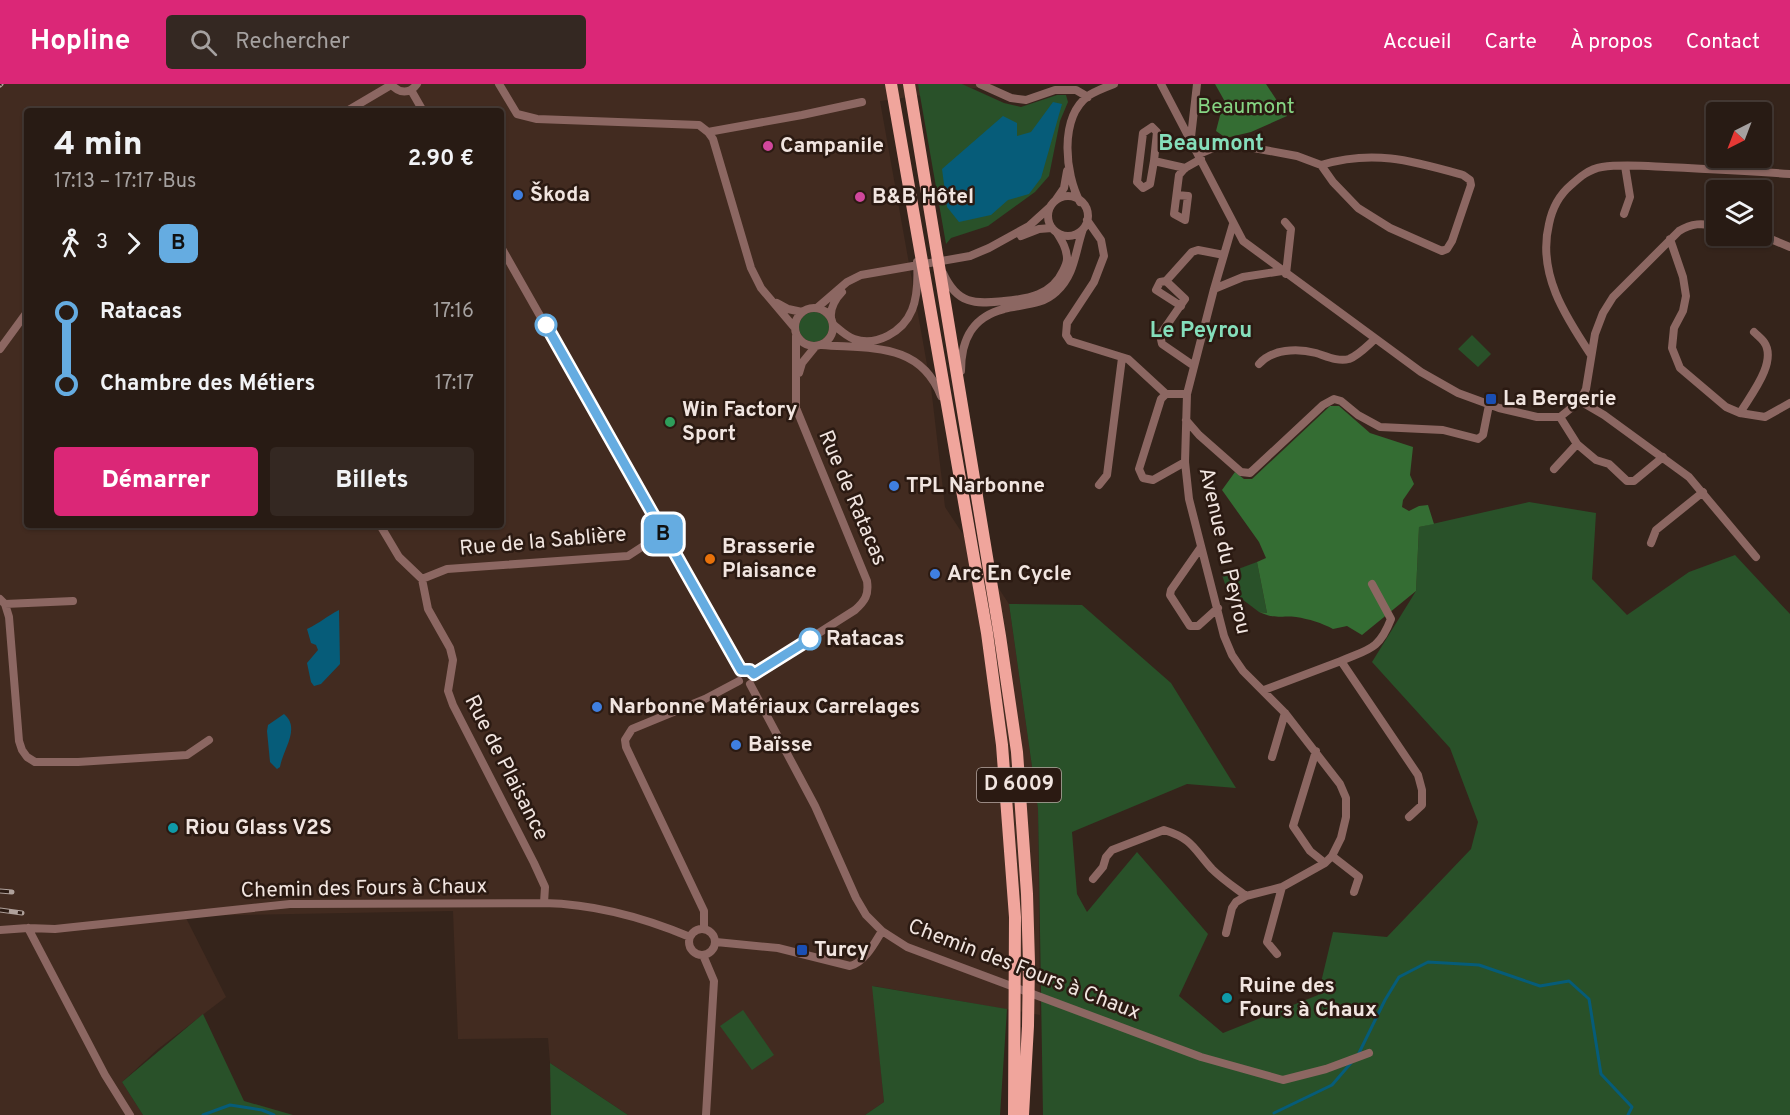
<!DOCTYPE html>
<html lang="fr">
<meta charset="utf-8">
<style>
body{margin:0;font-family:Overpass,sans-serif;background:#342822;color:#f1f3f6;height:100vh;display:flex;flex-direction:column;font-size:22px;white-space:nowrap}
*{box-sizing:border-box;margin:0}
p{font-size:20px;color:#a5a1a0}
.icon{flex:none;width:33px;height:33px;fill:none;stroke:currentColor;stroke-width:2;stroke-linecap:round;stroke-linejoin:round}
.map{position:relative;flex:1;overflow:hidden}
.drawer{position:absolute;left:24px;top:24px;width:480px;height:420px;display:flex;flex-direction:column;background:#281b14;border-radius:6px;box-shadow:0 2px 4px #0004,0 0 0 2px #443934}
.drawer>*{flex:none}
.badge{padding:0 12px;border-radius:9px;font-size:21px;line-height:39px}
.needle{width:39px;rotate:222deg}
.tools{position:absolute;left:1706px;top:18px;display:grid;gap:12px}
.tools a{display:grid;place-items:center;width:66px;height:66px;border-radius:6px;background:#281b14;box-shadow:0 2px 4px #0004,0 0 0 2px #443934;font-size:30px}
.map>.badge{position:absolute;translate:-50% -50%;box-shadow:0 0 0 3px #fff}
.legs{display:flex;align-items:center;gap:9px;height:66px;padding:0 30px;font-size:20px}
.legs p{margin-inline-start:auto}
.headline{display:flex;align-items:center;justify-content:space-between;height:102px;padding:0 30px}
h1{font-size:33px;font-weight:800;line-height:45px}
.action{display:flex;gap:12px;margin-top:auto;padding:12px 30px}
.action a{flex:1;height:69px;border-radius:6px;background:#db2777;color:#fff;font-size:24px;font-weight:800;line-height:69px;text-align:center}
.action a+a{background:#342822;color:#f1f3f6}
ul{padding:0 30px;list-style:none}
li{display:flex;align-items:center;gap:21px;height:72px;font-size:22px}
li i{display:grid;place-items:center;width:9px;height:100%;margin:0 8px;background:currentColor}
li i::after{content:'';width:15px;height:15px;margin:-8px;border:4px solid;border-radius:50%;background:#281b14}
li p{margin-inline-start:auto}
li:first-child i{background:linear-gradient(#0000 50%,currentColor 0)}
li:last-child i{background:linear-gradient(currentColor 50%,#0000 0)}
header{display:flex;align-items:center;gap:36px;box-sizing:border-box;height:84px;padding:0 30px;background:#db2777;color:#fff}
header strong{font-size:28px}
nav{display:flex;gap:33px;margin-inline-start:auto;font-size:21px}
.search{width:420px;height:54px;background:#342822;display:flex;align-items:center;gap:15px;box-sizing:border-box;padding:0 21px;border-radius:6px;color:#a5a1a0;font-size:22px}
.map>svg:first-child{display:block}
.built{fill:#422b20;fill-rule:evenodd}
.green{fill:#295129}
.forest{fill:#346d33}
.water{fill:#065c79}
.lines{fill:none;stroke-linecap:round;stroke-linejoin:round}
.stream{stroke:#065c79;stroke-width:3}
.street{stroke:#8c6762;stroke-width:8}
.primary{stroke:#f0a59c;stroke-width:12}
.rail-casing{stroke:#afa19b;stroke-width:5}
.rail{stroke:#2b1a12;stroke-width:3;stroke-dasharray:9;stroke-linecap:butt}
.line-1-casing{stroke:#fff;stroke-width:14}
.line-1{stroke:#65ace1;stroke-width:9}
.hotel-dot{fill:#d1479c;stroke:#2b1a12;stroke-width:2}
.shop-dot{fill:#3f7fe0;stroke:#2b1a12;stroke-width:2}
.stop-1-dot{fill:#fff;stroke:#65ace1;stroke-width:3}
.transit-dot{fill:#1a4fb4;stroke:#2b1a12;stroke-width:2}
.leisure-dot{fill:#2e9e5b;stroke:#2b1a12;stroke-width:2}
.food-dot{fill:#e8710a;stroke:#2b1a12;stroke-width:2}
.culture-dot{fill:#0f9aa8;stroke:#2b1a12;stroke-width:2}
.labels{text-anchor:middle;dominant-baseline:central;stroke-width:5;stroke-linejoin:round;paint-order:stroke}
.shield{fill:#2b1a12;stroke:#b6a8a2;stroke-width:1.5}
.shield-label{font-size:20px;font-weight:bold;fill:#f1e5e0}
.park-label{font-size:21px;fill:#86d583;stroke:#2b1a12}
.poi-label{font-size:21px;font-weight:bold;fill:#f1e5e0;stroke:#2b1a12;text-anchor:start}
.street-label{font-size:21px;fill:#f1e5e0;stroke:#2b1a12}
.stop-label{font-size:21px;font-weight:bold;fill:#f1e5e0;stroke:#2b1a12;text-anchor:start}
.neighbourhood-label{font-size:22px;font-weight:bold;fill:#85debb;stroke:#2b1a12}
</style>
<header>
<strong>Hopline</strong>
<div class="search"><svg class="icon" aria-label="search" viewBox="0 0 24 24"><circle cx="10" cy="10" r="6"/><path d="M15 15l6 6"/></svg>Rechercher</div>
<nav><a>Accueil</a><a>Carte</a><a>À propos</a><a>Contact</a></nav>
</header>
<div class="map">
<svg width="1790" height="1031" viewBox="0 0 1790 1031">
<rect width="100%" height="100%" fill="#35241b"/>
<path class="built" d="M0,0h1004l-124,17 51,286 14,120 64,97 29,205 2,206 -167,-29 11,116 -19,13h-237l-78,-52 -2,-25 -90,1 -5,-128 -268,5 41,81 -68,52 -36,33 21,33h-143zM27,27h474v414h-474z"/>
<path class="green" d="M918,0h44l42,19 17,4 36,-12h9l2,7 -8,19 -11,55 -14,16 -47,34 -37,12 -5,6z
M799 243a15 15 0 1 1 30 0a15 15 0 1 1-30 0Z
M1472,251l19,19 -13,13 -20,-18z
M1529,418l67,11 -4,66 35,36 62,-43 46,-17 55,59v501h-747l-5,-306 -29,-205 73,1 89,78 65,105 -49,-4 -115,48 5,62 10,18 50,-60 71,82 -29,62 44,37 95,-38 15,-63 54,5 84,-88 7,-27 -28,-74 -78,-86 44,-71 3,-64z
M1257,478l10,51 -8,-1 -33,-25 -4,-12z
M872,902l135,23 -7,106h-135l19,-13z
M743,926l31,45 -22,15 -32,-44z
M203,930l41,87 49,14h-150l-21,-33z
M550,979l78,52h-77z"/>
<path class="forest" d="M1215,0h51l21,32 -36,16 -25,6 -10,-7 8,-31z
M1330,322h9l31,27 43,14 -3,28 4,9 -11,16 -1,7 7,4 10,-5 9,-1 6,19 -15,3 -3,64 -54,44 -15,-9 -14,3c-11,-6 -24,-10 -37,-12 -16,-2 -19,3 -37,-5l8,1 -10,-51 9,-4 -7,-16 -37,-52 13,-18 9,7h8z"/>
<path class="water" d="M1053,18l9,2 -21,74 -12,16 -21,6 -17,15 -32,7 -12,-15 -5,-38 61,-53 14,7v13l14,-4z
M339,526l1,54 -19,20 -7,2 -3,-4 -4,-19 11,-13 -2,-5 -5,-2 -4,-14c13,-6 20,-13 32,-19z
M284,630c17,14 -1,35 -4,53l-3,2 -7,-7 -3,-31 1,-6z"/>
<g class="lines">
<path class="stream" d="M1358,971l27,-55 14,-23 29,-15 51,3 61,21 29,-5 20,18 12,75 31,33 -4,8
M1274,1029l58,-28 19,-22
M203,1031l27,-10 32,5 12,5"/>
<path class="street" d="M391,0c8,10 19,10 26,0
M499,0l18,30 20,5 162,6 9,7 94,-17 60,-13
M980,0l31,14 15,2 29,-10h21l12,7
M1161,0l82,157 178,131 37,21 41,15 38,9h23l20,-16 6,-12 9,-55 8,-21 10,-16 66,-66c13,-8 23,-8 37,-5
M411,6l12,21
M347,27l44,-26
M708,48l5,7 38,129 10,20 33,39
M1191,53l6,-53
M1199,70l19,-8 19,-1 60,11 24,9 12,17 25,26 32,20 52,23 5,-2 5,-8 19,-56 -1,-5 -7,-5c-50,-14 -89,-26 -142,-10
M1154,77l-4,23 -7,4 -6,-6 6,-49 9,-6 5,5 -3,29 31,7
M1177,111l11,1 -3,24 -11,-6 5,-39 6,-7 16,-9
M1048 132a20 20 0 1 1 40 0a20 20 0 1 1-40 0Z
M1055,117l9,-13 3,-17
M1080,118c-15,-28 -21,-84 8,-106 7,-5 18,-9 26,-12
M1624,130l6,-17 -5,-31
M1087,136l14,20 3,16 -10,26 -27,41 -1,12 4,6 58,18 38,35
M1285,138l6,7 -5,45
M1761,151l29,12
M1021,152l18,-7 13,-1
M1670,155l13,38 3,19 -3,15 -9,17 -2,20 8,20 46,39 14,6 25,4 25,-14
M501,163l240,423
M943,189c5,11 13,23 25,27 11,4 24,2 36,1 24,-2 48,-6 59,-30 2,-4 4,-8 4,-12 0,-10 -5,-18 -10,-26
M1166,197l26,-29 6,-2 26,5
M1214,205l19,-65
M777,219l11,6 14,3
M1181,222l-25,-16 4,-8 6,-1 19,18 -25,36 2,9 32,22
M818,223l29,-25 14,-7 109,-19 19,-8 40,-22 21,-19
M795 243a19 19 0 1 1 38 0a19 19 0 1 1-38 0Z
M831,233c-1,-9 5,-19 11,-25
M834,241c6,5 12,11 20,14 22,8 49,-7 58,-29 6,-15 6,-32 5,-48
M822,261c49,4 98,-3 119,51
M0,265l27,-37
M1591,271c-26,-39 -54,-82 -42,-131 3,-15 9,-28 22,-39 9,-8 18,-16 31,-18 21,-3 43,-1 64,0 42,2 83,4 124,7
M1259,280c13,-15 38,-16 57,-11 10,3 22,9 33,6 10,-4 18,-13 26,-20
M961,287c0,-31 11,-54 43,-62 18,-5 37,-3 52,-17 19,-17 19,-40 27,-63
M799,289l3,-10 13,-16
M1580,317l24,14 85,62 67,80
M1740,329c10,-17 38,-51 24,-71 -2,-3 -7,-7 -10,-10
M1560,333l17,27 19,16 13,4 18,17h7l29,-24
M1186,336l13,15 42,37 9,1 73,-68 11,-6 7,2 17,14 22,12 63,3 35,9 5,-4 6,-30
M1185,378l-32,18 -10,-2 -4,-9 22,-70 5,-5h21
M1554,385l23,-25
M1099,401l8,-10 15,-117
M380,441l19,32 23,22 6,30 22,39 3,12 -5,31 5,14 81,158 11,24 -1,16
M1651,459l5,-13 47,-38
M1201,463l-30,43 -1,5 20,31h8l20,-18
M422,495l25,-10 181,-13 23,-15 10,-10
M0,515l5,5 4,13 10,124 3,9 5,7 8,5h43l109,-7 22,-15
M5,520l68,-3
M1341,577c28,-12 38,-11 50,-42l-19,-35
M754,590l101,-64c10,-9 14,-15 12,-29l-71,-173v-72
M750,600l65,122 41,92 10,17 16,16 25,16 294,110 82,23 43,-11 43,-16
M1264,606l77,-29 77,114 4,15v15l-13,12
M1316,667l-23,75 17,25 15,12
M1272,673l13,-44
M1332,772l27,21 -5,15
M1093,795l10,-12 3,-10 6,-7 52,-20c29,9 29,18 48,39 10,10 22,18 34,27
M28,844l77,147 25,40
M704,844v-17l-78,-164 -1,-7 7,-11 73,-30 34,-18
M689 858a13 13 0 1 1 26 0a13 13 0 1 1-26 0Z
M0,846l28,-2 27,1 235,-25 254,-1c49,1 101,15 146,34
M1226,849l6,-25 4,-6 10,-6 36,-9 43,-24 7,-7 9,-18 5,-21v-19l-6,-14 -55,-71 -42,-42 -11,-16 -8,-19 -35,-137 -4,-37 2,-68 27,-105 29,-12 39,-6
M716,858l62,6 72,18c15,-4 24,-22 32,-35
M1277,870l-10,-12 15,-55
M703,871l11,26 -8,134"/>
<path class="primary" d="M891,0l96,549 15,112 13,172 -1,198
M909,0l91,552 17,116 10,142 2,69 -1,63 -5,89"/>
<defs>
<path id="rail" d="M0,1l1,-1
M0,807l12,1
M0,826l22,3"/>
</defs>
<use href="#rail" class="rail-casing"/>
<use href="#rail" class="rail"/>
</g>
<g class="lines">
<defs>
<path id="line-1" d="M546,241l195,345h9l4,4 56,-35"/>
</defs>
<use href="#line-1" class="line-1-casing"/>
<use href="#line-1" class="line-1"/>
</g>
<g class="hotel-dot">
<circle cx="768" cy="62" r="6"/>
<circle cx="860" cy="113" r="6"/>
</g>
<g class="shop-dot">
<circle cx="518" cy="111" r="6"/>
<circle cx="894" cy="402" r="6"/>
<circle cx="935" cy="490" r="6"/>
<circle cx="597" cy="623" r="6"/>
<circle cx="736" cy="661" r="6"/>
</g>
<g class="stop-1-dot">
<circle cx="546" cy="241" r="10"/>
<circle cx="810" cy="555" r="10"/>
</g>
<g class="transit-dot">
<rect x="1485" y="309" width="12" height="12" rx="3"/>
<rect x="796" y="860" width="12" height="12" rx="3"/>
</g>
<circle class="leisure-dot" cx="670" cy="338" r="6"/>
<circle class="food-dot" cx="710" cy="475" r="6"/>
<g class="culture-dot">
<circle cx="173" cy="744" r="6"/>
<circle cx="1227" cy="914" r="6"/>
</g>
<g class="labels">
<rect class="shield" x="977" y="684" width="84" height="34" rx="4.5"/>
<g class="shield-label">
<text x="1019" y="701">D 6009</text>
</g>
<g class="park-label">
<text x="1246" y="23">Beaumont</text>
</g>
<g class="poi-label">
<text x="780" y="62">Campanile</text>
<text x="530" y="111">Škoda</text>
<text x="872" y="113">B&amp;B Hôtel</text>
<text x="1503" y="315">La Bergerie</text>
<text x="682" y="326">Win Factory<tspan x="682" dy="24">Sport</tspan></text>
<text x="906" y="402">TPL Narbonne</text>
<text x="722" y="463">Brasserie<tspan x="722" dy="24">Plaisance</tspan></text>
<text x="947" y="490">Arc En Cycle</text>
<text x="609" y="623">Narbonne Matériaux Carrelages</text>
<text x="748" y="661">Baïsse</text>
<text x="185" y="744">Riou Glass V2S</text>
<text x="814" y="866">Turcy</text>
<text x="1239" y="902">Ruine des<tspan x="1239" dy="24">Fours à Chaux</tspan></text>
</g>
<g class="street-label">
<text transform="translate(852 414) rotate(67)">Rue de Ratacas</text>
<text transform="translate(543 458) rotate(-5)">Rue de la Sablière</text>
<text transform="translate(1224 467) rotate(77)">Avenue du Peyrou</text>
<text transform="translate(506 684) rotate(63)">Rue de Plaisance</text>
<text transform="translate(364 805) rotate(-1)">Chemin des Fours à Chaux</text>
<text transform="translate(1024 886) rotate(21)">Chemin des Fours à Chaux</text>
</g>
<g class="stop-label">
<text x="826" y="555">Ratacas</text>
</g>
<g class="neighbourhood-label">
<text x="1211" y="60">Beaumont</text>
<text x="1201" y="247">Le Peyrou</text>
</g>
</g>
</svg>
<div class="tools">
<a><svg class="needle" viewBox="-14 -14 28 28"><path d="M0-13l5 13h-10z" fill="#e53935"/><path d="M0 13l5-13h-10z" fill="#a5a1a0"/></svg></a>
<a><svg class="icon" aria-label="layers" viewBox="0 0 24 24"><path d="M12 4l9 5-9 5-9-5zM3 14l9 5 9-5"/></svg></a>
</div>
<b class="badge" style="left:663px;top:450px;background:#65ace1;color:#111">B</b>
<section class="drawer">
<div class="headline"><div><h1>4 min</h1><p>17:13 – 17:17 · Bus</p></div><b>2.90 €</b></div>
<div class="legs"><svg class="icon" aria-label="walk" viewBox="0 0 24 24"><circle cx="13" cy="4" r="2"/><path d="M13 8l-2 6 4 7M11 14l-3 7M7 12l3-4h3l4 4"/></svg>3<svg class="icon" aria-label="forward" viewBox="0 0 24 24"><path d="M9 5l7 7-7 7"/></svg><b class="badge" style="background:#65ace1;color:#111">B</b></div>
<ul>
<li><i style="color:#65ace1"></i><b>Ratacas</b><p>17:16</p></li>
<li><i style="color:#65ace1"></i><b>Chambre des Métiers</b><p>17:17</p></li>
</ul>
<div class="action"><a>Démarrer</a><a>Billets</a></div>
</section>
</div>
